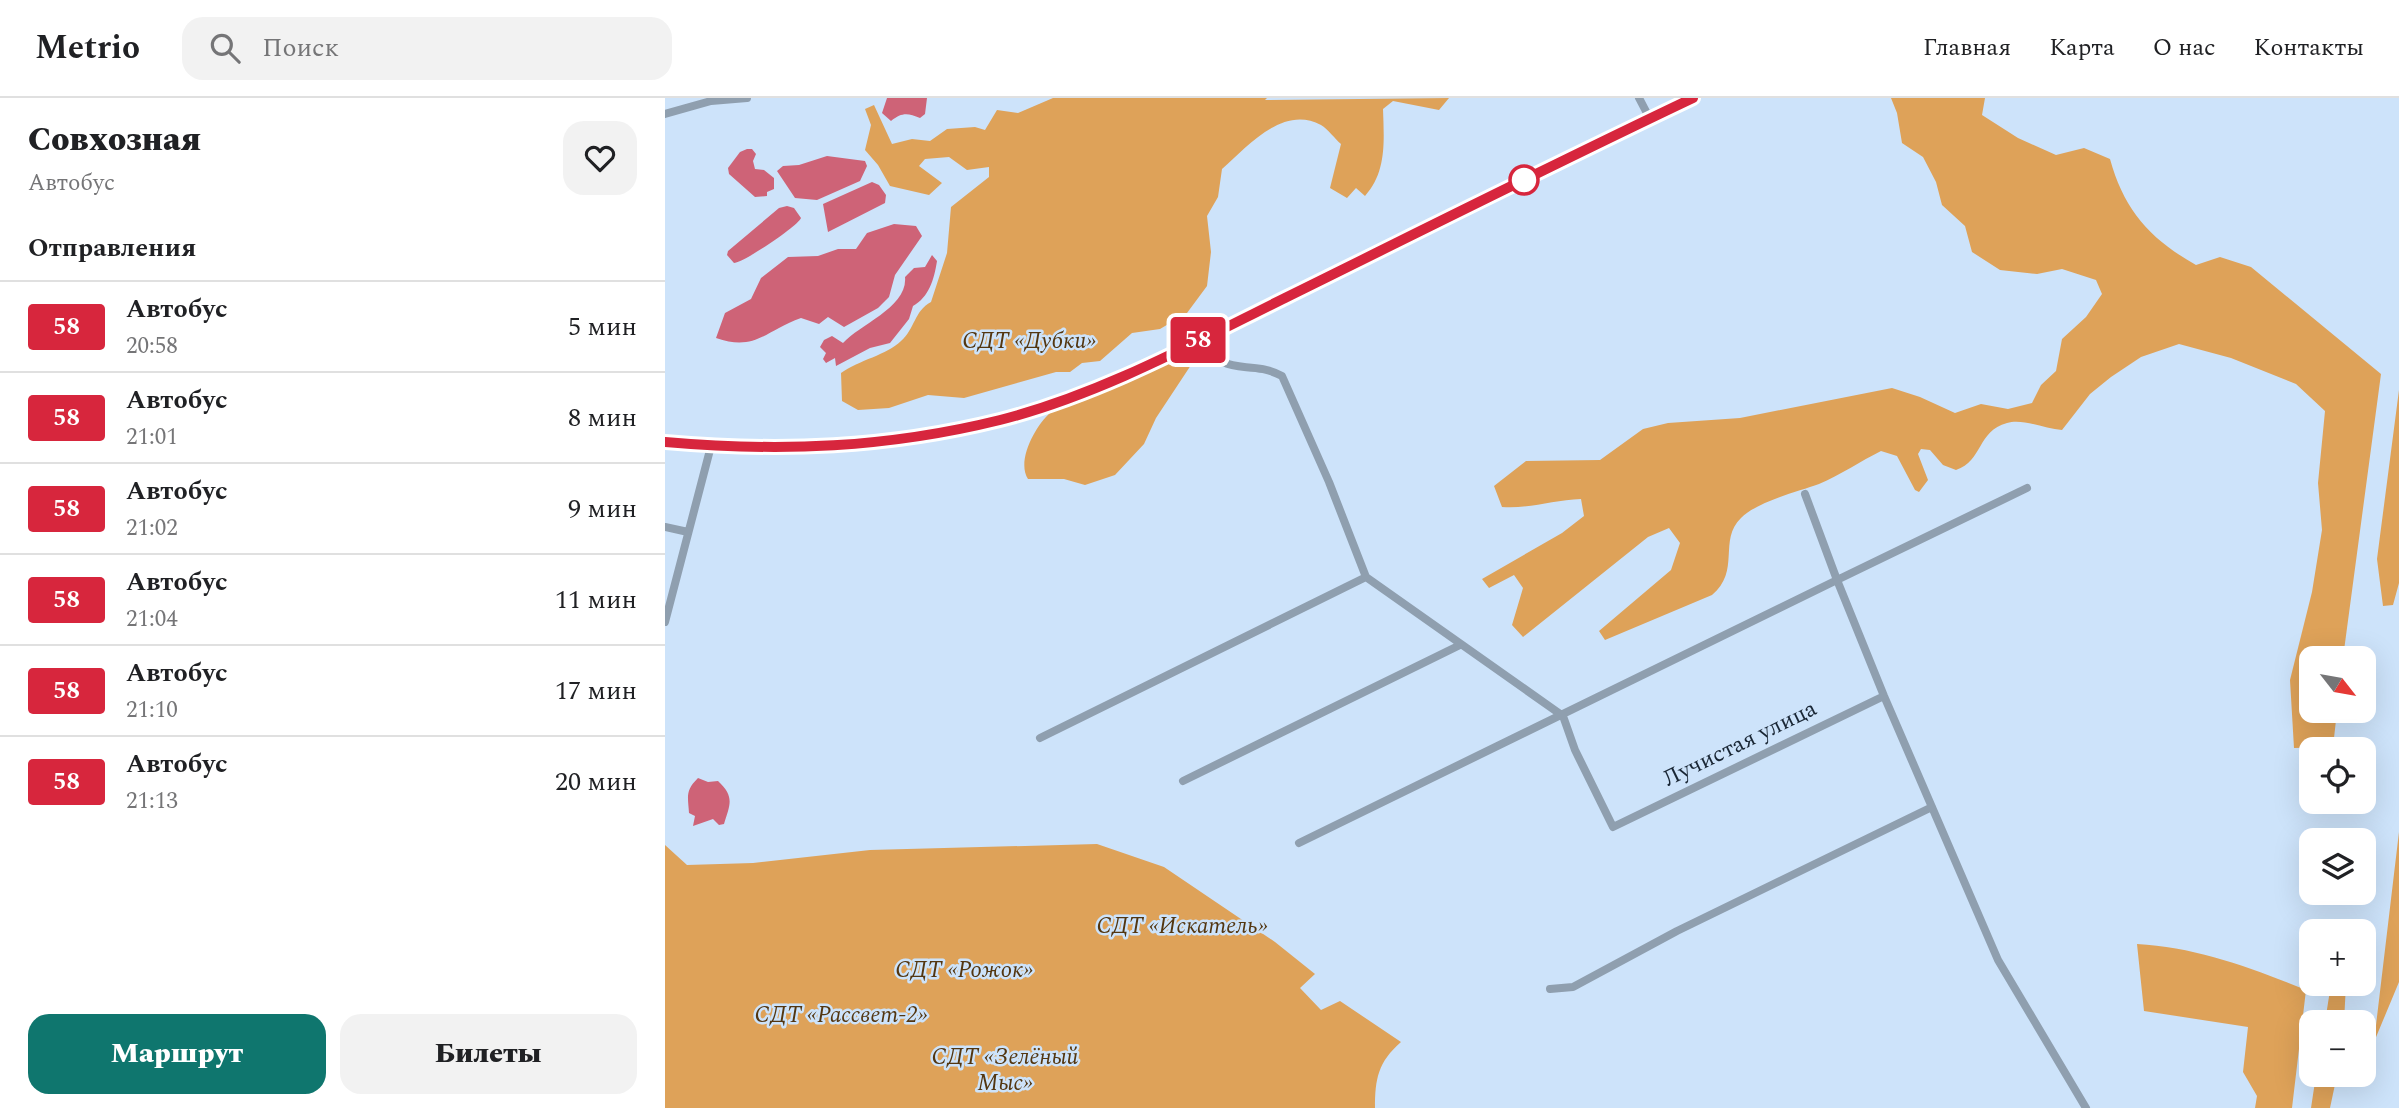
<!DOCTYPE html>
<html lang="ru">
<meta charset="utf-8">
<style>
body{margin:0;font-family:Spectral,serif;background:#f2f2f2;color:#202124;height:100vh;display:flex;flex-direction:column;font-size:26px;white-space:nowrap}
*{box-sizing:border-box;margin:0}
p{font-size:23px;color:#757577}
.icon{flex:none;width:38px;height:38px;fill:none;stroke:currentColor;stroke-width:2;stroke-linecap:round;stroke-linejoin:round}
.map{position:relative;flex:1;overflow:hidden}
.sheet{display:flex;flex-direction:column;background:#fff;width:665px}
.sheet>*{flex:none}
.badge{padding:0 14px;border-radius:5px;font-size:24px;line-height:46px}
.needle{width:46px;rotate:121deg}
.tools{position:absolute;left:1634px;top:548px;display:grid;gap:14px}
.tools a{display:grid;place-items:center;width:77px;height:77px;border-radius:14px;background:#fff;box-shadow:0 7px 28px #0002;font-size:35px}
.map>.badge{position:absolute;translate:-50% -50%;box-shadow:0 0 0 4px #fff}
h2{padding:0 28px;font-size:26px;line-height:63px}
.round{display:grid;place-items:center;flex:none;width:74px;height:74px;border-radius:21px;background:#f2f2f2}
.headline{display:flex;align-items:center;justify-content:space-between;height:119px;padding:0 28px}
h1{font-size:33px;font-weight:800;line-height:52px}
.button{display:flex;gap:14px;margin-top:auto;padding:14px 28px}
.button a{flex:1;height:80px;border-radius:21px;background:#0f766e;color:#fff;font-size:28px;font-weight:800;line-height:80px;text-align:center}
.button a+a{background:#f2f2f2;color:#202124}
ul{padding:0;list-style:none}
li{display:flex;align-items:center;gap:21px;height:91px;padding:0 28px;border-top:2px solid #e0e0e0}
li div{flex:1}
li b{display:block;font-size:26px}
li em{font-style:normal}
li .badge{min-width:77px;font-weight:700;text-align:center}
header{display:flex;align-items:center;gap:42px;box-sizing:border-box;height:98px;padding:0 35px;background:#fff;border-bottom:2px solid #e0e0e0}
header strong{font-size:33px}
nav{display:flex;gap:38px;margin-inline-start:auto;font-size:24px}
.search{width:490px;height:63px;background:#f2f2f2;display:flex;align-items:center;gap:18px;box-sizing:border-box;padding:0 24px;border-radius:21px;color:#757577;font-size:26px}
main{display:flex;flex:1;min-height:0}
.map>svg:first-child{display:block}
.green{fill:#dea259}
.water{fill:#ce6377}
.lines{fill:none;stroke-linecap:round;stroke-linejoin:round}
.minor{stroke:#8f9faf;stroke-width:8}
.highway{stroke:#345474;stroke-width:10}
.line-casing{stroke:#fff;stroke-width:16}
.line{stroke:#d7263d;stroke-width:10}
.stop-dot{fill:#fff;stroke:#d7263d;stroke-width:3.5}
.labels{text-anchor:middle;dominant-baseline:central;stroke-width:5;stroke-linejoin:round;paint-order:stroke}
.park-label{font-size:23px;font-style:italic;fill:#533610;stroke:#cde3fa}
.street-label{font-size:23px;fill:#192634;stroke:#cde3fa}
</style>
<header>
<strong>Metrio</strong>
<div class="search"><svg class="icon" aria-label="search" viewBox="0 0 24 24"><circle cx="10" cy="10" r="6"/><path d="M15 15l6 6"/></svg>Поиск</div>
<nav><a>Главная</a><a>Карта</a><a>О нас</a><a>Контакты</a></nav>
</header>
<main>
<section class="sheet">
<div class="headline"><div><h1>Совхозная</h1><p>Автобус</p></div><a class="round"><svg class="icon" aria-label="heart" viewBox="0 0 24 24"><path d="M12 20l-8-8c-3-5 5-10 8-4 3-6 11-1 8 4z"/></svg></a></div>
<h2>Отправления</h2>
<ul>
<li><span class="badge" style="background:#d7263d;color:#fff">58</span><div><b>Автобус</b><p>20:58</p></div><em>5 мин</em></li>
<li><span class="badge" style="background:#d7263d;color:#fff">58</span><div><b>Автобус</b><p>21:01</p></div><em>8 мин</em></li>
<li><span class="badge" style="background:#d7263d;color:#fff">58</span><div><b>Автобус</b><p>21:02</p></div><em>9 мин</em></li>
<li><span class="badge" style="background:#d7263d;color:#fff">58</span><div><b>Автобус</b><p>21:04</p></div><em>11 мин</em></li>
<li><span class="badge" style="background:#d7263d;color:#fff">58</span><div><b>Автобус</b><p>21:10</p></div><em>17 мин</em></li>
<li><span class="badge" style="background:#d7263d;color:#fff">58</span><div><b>Автобус</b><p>21:13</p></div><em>20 мин</em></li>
</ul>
<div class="button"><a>Маршрут</a><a>Билеты</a></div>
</section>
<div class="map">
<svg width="1734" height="1010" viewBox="0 0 1734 1010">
<rect width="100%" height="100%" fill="#cde3fa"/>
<path class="green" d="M388,0h214l-2,2 184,-2 -10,12 -46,-9 -10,8c1,31 4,63 -18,87l-9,-8 -9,10 -17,-10 11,-44c-6,-5 -13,-15 -20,-19 -38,-21 -74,22 -99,44l-4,28 -11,19 4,36 -4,34 -20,27 -27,16 -28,4 -32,28 -18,2 -12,9h-14l-92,26 -36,-3 -39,13 -31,2 -16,-9 -1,-28c18,-13 46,-18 60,-32 14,-12 13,-30 30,-39l16,-49 4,-46 38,-30v-10l-22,3 -18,-13 -24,2 -6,7 23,17 -13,12 -39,-9 -12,-21 -13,-15 6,-25 -6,-16 9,-4 18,39 20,-5 18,2 17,-12 28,-2 10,3 12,-20 21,3z
M1226,0h94l-3,17 36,23 38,17 28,-7 26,11c14,51 40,80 86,106l24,-8 31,10 130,107 -38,284h-31v52l25,1 -4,36 -39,1 -4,-68 22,-88 10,-62 -4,-47 7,-72 -29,-27 -65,-26 -52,-14 -38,13 -30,20 -21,17 -28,36c-18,-1 -39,-12 -55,-7 -30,8 -24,38 -51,47l-13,-5 -13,-15 -9,-1 -3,5 10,26 -9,12 -4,-2 -18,-34 -16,-5c-20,10 -41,24 -62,33 -22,8 -61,17 -78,34 -23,22 0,53 -29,77l-107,45 -6,-9 72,-61 9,-27 -11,-15 -21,9 -125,100 -11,-12 11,-37 -9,-13 -25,13 -7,-9 80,-46 22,-17 -3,-17c-28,1 -52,10 -79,8l-8,-21 32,-25 74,-1 43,-31 25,-6 72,-5 152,-30 28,9 35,16 26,-9 27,5 24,-6 9,-18 15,-14 6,-32 24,-22 16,-23 -6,-14 -34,-11 -25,5 -37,-4 -28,-18 -7,-26 -23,-21 -6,-23 -13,-25 -21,-14 -5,-30z
M524,255l6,3 -2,6 -37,56 -12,26 -29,31 -30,10 -21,-6h-36c-12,-18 8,-54 22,-66z
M1734,292v193l-6,22 -10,1 -6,-47z
M1734,734v150l-25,60z
M432,746l67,23 111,75 40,32 -15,14 21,22 19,-9 61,41c-23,20 -26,37 -26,66h-710v-263l22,20 66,-2 117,-13z
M1472,846c59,3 115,24 169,46l-14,118h-37l2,-12 -14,-24 5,-45 -104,-16z
M1666,886h15l-2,38h-19z
M1651,977h21l-7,33h-19z"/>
<path class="water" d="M222,0h40l-2,16 -5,4c-12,-5 -18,-6 -29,3l-9,-8z
M82,51h5l4,5 -3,7 2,8 9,1 10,8v11l-7,3v4l-12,1 -26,-23 -1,-6 12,-16z
M162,58l38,5 2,5 -7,15 -43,19 -22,-2 -18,-27 6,-5 16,-1z
M207,84l7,3 7,10 -1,8 -57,29 -5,-28z
M122,108l7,2 7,10c-3,8 -58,45 -67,45l-7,-8 1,-4 51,-43z
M229,126l22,2 6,10 -27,39 -6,22 -11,11 -34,19 -16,-10 -9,7 -18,-6c-35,12 -45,34 -85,20l9,-25 26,-14 10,-21 27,-21 30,-1 20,-7h18l11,-16z
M267,157l5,6c-3,19 -8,36 -24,45l-4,13 -19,24 -20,5 -34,18 -1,-8 -9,5 -3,-4 3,-6 -6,-6 4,-7 8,-4 11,7c17,-19 65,-36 62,-66l9,-9 11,-1z
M33,680l10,4 10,-1c17,16 12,23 6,43l-5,1 -6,-6 -20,7 2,-10 -6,-3c-1,-17 -4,-22 9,-35z"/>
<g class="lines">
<path class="minor" d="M974,0l11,21
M0,16l46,-13 36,-3
M540,239c17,45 42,20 77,39l47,106 37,95 197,139 12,34 38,77 271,-131
M1140,396l32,86 190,-92
M0,429l23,5
M0,524l46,-176
M375,640l326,-161
M518,683l277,-136
M634,745l538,-263 47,116 114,264 88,148
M885,891l23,-2 104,-56 255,-124"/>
<path class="highway" d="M0,344c114,10 224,6 335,-22 99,-25 193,-77 285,-122 136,-67 271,-135 408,-200"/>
</g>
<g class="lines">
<defs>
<path id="line" d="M0,344c116,10 222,6 335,-22 99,-25 194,-77 285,-122 136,-67 271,-135 408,-200"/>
</defs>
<use href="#line" class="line-casing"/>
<use href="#line" class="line"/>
</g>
<circle class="stop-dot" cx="859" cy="82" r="14"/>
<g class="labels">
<g class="park-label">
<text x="364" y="243">СДТ «Дубки»</text>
<text x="517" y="828">СДТ «Искатель»</text>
<text x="299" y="872">СДТ «Рожок»</text>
<text x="176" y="917">СДТ «Рассвет-2»</text>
<text x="340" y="959">СДТ «Зелёный<tspan x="340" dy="26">Мыс»</tspan></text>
</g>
<g class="street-label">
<text transform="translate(1075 646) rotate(-26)">Лучистая улица</text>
</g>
</g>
</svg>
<div class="tools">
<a><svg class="needle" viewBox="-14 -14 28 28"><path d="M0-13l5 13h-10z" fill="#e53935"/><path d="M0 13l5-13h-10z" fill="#757577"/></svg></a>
<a><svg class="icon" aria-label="locate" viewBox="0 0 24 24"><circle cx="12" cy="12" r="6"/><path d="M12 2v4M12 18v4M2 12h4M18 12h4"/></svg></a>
<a><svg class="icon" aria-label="layers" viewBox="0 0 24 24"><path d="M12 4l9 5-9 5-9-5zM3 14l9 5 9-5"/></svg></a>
<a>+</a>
<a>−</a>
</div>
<b class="badge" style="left:533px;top:242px;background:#d7263d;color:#fff">58</b>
</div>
</main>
